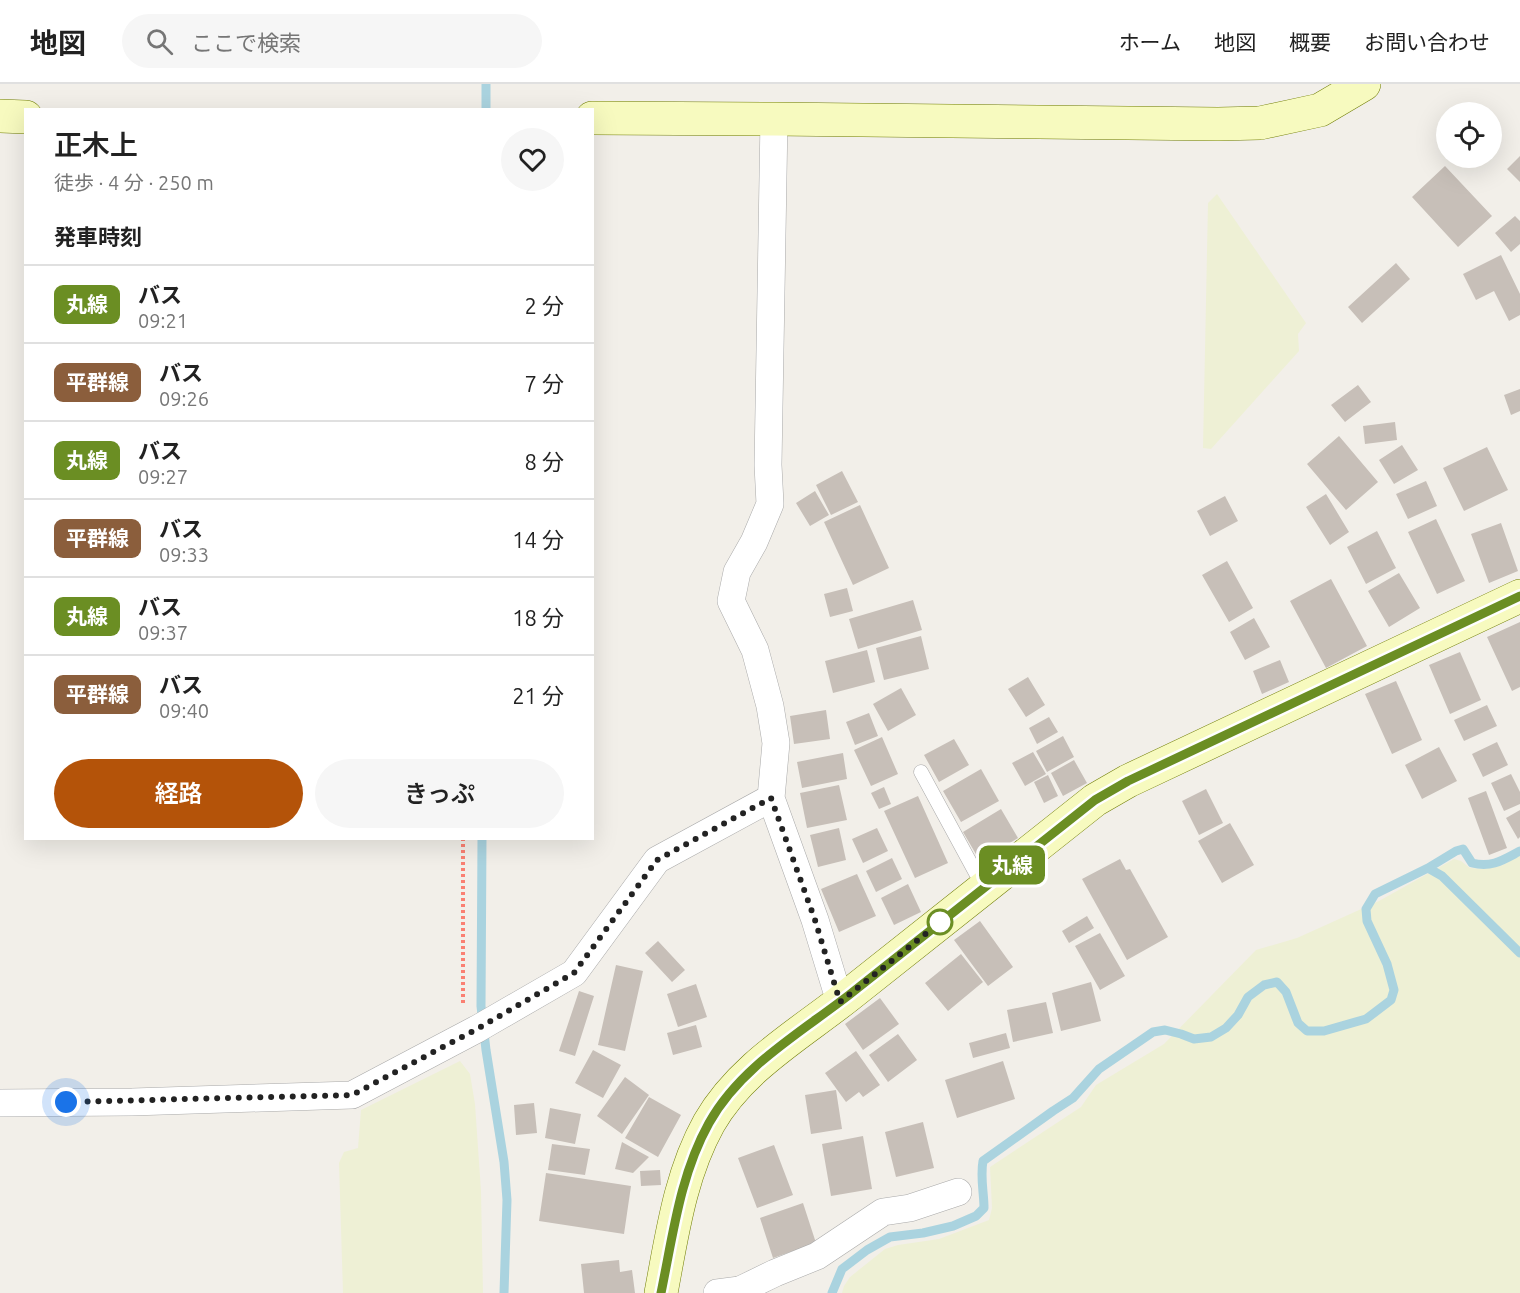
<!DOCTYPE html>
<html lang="ja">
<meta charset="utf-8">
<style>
body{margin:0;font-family:Ubuntu,"Noto Sans JP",sans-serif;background:#f6f6f6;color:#222;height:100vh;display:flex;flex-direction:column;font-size:22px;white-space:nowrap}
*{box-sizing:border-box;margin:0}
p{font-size:20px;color:#767676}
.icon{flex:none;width:33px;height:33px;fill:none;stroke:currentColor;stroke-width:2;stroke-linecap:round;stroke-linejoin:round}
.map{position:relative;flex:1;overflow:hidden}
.side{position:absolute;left:24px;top:24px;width:570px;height:732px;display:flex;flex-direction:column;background:#fff;border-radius:0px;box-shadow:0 6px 24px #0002}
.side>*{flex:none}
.badge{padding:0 12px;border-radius:9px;font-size:21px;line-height:39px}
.fabs{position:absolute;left:1436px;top:18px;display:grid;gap:12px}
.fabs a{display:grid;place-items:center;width:66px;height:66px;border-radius:50%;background:#fff;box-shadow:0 6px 24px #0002;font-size:30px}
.you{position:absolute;width:30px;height:30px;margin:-15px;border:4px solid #fff;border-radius:50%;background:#1a73e8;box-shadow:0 0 0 9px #1a73e833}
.map>.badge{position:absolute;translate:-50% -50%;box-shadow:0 0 0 3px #fff}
h2{padding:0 30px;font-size:22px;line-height:54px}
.round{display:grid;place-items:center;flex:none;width:63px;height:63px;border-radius:32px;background:#f6f6f6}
.headline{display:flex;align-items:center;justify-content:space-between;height:102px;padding:0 30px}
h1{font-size:28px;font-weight:600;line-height:45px}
.button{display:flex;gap:12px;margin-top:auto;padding:12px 30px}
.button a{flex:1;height:69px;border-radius:36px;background:#b45309;color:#fff;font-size:24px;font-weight:600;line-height:69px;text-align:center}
.button a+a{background:#f6f6f6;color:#222}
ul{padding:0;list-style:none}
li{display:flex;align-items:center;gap:18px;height:78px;padding:0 30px;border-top:2px solid #e0e0e0}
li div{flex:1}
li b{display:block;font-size:22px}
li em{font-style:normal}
li .badge{min-width:66px;font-weight:700;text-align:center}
header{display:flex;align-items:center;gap:36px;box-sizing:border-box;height:84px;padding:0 30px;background:#fff;border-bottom:2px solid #e0e0e0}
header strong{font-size:28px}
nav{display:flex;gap:33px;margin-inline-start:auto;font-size:21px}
.search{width:420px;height:54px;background:#f6f6f6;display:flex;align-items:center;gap:15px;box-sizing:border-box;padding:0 21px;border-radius:33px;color:#767676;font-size:22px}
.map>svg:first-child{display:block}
.farmland{fill:#eef0d5}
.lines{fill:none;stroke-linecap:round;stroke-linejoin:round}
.stream{stroke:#aad3df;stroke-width:9}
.building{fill:#c7bfb8}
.lane-casing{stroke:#a9a9a9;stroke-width:15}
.street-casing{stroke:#a9a9a9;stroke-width:28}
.secondary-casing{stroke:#707d05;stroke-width:34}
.path{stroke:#fa8072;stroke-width:4;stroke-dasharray:3 3;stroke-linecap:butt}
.lane{stroke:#fff;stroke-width:14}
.street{stroke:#fff;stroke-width:27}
.secondary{stroke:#f7fabf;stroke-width:33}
.line-casing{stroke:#fff;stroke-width:14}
.line{stroke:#6b8e23;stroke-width:9}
.walk{stroke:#222;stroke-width:6;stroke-dasharray:0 10.8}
.stop-dot{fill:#fff;stroke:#6b8e23;stroke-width:3}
</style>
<header>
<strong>地図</strong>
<div class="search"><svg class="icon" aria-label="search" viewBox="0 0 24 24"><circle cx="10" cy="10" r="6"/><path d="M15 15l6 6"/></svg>ここで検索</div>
<nav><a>ホーム</a><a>地図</a><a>概要</a><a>お問い合わせ</a></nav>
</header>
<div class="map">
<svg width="1520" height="1209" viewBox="0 0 1520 1209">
<rect width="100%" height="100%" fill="#f2efe9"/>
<path class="farmland" d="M1217,110l89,129 -8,11 1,17 -88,98 -8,-1 5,-245z
M1520,771v438h-678l2,-7 6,-9 35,-28 13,-4 41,-6 50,-19 3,-12 -2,-41 91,-60 15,-22 68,-41 92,-94 41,-12 82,-37 75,-42 7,2 9,7 14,1 19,-4z
M460,977l10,13 5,30 6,87 2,102h-140l-4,-130 5,-11 14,-4 3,-38z"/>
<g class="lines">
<path class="stream" d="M486,26v-26
M482,754l-1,168 5,44 18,112 3,38 -3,93
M1428,784l14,8 78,77
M832,1209l10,-24 25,-19 23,-13 33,-4 30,-7 23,-10 8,-8c0,-15 -4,-31 -1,-47l70,-50 20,-13 26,-29 54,-37 12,-2 16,4 13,5 17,-2 15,-9 12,-13 10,-18 16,-12 13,-3 9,10 12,31 9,8h17l42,-12 25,-19 3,-10 -7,-26 -20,-43 -1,-12 9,-15 53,-26 28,-17 7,-2 9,14c20,5 31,-3 48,-12"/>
</g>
<path class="building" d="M1520,72v26l-13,-13z
M1445,82l47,50 -34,31 -46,-50z
M1515,132l5,5v23l-9,8 -16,-19z
M1501,171l19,39v21l-11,6 -15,-30 -18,9 -13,-26z
M1396,179l14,16 -48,44 -14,-16z
M1358,301l13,17 -26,20 -14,-17z
M1520,305v22l-9,4 -7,-20z
M1395,338l2,18 -32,4 -2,-18z
M1339,352l39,46 -32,28 -39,-46z
M1402,361l16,25 -24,14 -15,-24z
M1487,363l21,43 -44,21 -21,-43z
M842,387l16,31 -27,13 -15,-30z
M1426,397l11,25 -29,13 -12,-25z
M815,407l14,24 -19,11 -14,-23z
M1326,410l23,38 -19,13 -24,-38z
M1225,412l13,25 -28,15 -13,-25z
M860,421l29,63 -36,17 -29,-63z
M1436,435l29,62 -28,13 -29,-62z
M1501,439l17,48 -29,12 -18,-49z
M1377,447l19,37 -30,16 -19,-37z
M1227,477l26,47 -24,14 -27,-47z
M1399,489l21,35 -31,19 -21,-36z
M1331,495l36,67 -41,22 -36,-67z
M847,504l6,23 -23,6 -6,-23z
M913,516l9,30 -64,19 -9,-30z
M1254,534l16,29 -25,13 -15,-28z
M1520,538v65l-8,4 -25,-54z
M921,552l8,33 -45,11 -8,-32z
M867,566l8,32 -42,11 -8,-32z
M1460,568l21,48 -31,14 -21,-49z
M1280,576l9,22 -27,12 -9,-23z
M1028,593l17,28 -19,12 -18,-28z
M1396,597l26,59 -30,14 -27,-60z
M901,604l15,27 -28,16 -15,-27z
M1487,621l10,21 -33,15 -10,-21z
M826,626l4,29 -36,5 -4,-28z
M869,629l9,23 -23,9 -9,-23z
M1049,633l9,15 -21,12 -8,-16z
M1063,652l11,21 -27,15 -11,-21z
M882,653l16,37 -27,12 -17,-36z
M954,655l15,26 -30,17 -15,-27z
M1497,658l11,23 -25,12 -11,-23z
M1439,663l18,34 -35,18 -17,-34z
M1033,668l13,22 -21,12 -13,-23z
M843,669l4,26 -45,9 -5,-26z
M1074,676l13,23 -24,13 -12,-23z
M981,685l18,32 -38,21 -18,-31z
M1511,690l9,18v12l-16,7 -13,-28z
M1048,691l10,21 -14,7 -10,-21z
M839,701l8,35 -40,8 -7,-35z
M884,703l7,17 -12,5 -8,-16z
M1206,705l17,34 -24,12 -17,-34z
M1486,707l21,57 -18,7 -21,-57z
M918,712l30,67 -33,15 -31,-67z
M1001,725l17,29 -38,23 -17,-29z
M1520,726v27l-2,2 -12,-21z
M1230,739l24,42 -32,18 -24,-42z
M839,744l7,32 -28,7 -8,-32z
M877,744l11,23 -25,12 -11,-24z
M892,774l10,21 -26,13 -10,-21z
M1120,775l6,11 4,-1 38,68 -41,23 -45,-81z
M857,790l19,42 -37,16 -18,-43z
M908,800l13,28 -27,13 -13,-27z
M1087,832l7,12 -25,15 -7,-12z
M980,837l33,46 -25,19 -34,-46z
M1100,849l25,43 -25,14 -25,-44z
M658,857l27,29 -13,12 -27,-29z
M961,870l22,28 -35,29 -23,-28z
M616,881l27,6 -18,80 -27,-6z
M1091,898l10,39 -40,10 -9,-38z
M696,900l11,33 -29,10 -11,-33z
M579,907l15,5 -19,60 -16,-5z
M880,914l19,26 -36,26 -18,-26z
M1046,918l7,31 -40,9 -6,-32z
M696,941l6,22 -29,8 -6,-22z
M1006,949l4,15 -37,10 -4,-15z
M898,950l19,26 -29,22 -19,-27z
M593,966l28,15 -18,33 -28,-15z
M856,967l24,34 -17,12 -4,-5 -13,10 -21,-29z
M1003,977l12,38 -58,19 -12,-38z
M625,993l24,18 -27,39 -25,-18z
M836,1006l6,39 -31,5 -6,-39z
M649,1013l32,18 -23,42 -33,-19z
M534,1019l3,30 -21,2 -2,-30z
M550,1024l31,6 -6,30 -30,-6z
M923,1038l11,46 -38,9 -11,-45z
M863,1052l9,53 -41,7 -9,-52z
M622,1058l27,15 -16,16 -18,-4z
M552,1060l38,5 -5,26 -37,-5z
M774,1061l19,50 -36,13 -19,-50z
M660,1086l1,15 -20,1 -1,-15z
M546,1089l85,13 -7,48 -85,-13z
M803,1119l13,40 -43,15 -13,-40z
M619,1176l1,12 12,-2 3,23h-51l-3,-29z"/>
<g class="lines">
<defs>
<path id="lane" d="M921,688l63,116"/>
<path id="street" d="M774,35l-6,346 2,39 -16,38 -17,30 -6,29 24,49 15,56 6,37 -5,55 44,122 25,82
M0,1019l132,-1 220,-7 125,-66 97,-56 83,-113 114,-62
M717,1209l23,-3 35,-17 42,-17 66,-44 27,-4 48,-16"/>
<path id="secondary" d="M0,32l26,1
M592,34l182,1 444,5 42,-1 60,-13 44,-26
M661,1209c11,-58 19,-118 48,-170 32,-56 91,-89 140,-128 82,-65 164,-130 246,-195l33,-19 392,-185"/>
</defs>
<use href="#lane" class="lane-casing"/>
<use href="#street" class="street-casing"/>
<use href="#secondary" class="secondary-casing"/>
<path class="path" d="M463,754v165"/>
<use href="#lane" class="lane"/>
<use href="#street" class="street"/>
<use href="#secondary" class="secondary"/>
</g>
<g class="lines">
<defs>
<path id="line" d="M661,1209c12,-58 19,-118 48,-170 31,-56 91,-90 140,-128 82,-65 164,-130 246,-195l33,-19 392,-185"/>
</defs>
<use href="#line" class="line-casing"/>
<use href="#line" class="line"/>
<path class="walk" d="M66,1018l286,-7 125,-66 97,-56 83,-113 114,-62 44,122 25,82 108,-86 -8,6"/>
</g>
<circle class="stop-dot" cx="940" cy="838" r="12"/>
</svg>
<div class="fabs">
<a><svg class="icon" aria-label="locate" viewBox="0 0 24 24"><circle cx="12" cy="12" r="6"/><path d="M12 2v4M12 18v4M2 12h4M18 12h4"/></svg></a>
</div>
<div class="you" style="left:66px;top:1018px"></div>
<b class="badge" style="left:1012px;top:781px;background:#6b8e23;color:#fff">丸線</b>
<section class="side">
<div class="headline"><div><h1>正木上</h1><p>徒歩 · 4 分 · 250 m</p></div><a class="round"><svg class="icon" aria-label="heart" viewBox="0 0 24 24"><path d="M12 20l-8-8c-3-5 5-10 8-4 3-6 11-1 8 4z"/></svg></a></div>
<h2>発車時刻</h2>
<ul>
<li><span class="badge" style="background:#6b8e23;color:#fff">丸線</span><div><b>バス</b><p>09:21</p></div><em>2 分</em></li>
<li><span class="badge" style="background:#8b5e3c;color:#fff">平群線</span><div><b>バス</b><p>09:26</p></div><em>7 分</em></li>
<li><span class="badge" style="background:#6b8e23;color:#fff">丸線</span><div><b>バス</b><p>09:27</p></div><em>8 分</em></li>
<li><span class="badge" style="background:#8b5e3c;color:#fff">平群線</span><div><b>バス</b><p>09:33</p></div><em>14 分</em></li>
<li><span class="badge" style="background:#6b8e23;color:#fff">丸線</span><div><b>バス</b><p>09:37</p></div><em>18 分</em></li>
<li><span class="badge" style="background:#8b5e3c;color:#fff">平群線</span><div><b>バス</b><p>09:40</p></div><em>21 分</em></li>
</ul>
<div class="button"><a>経路</a><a>きっぷ</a></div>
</section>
</div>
